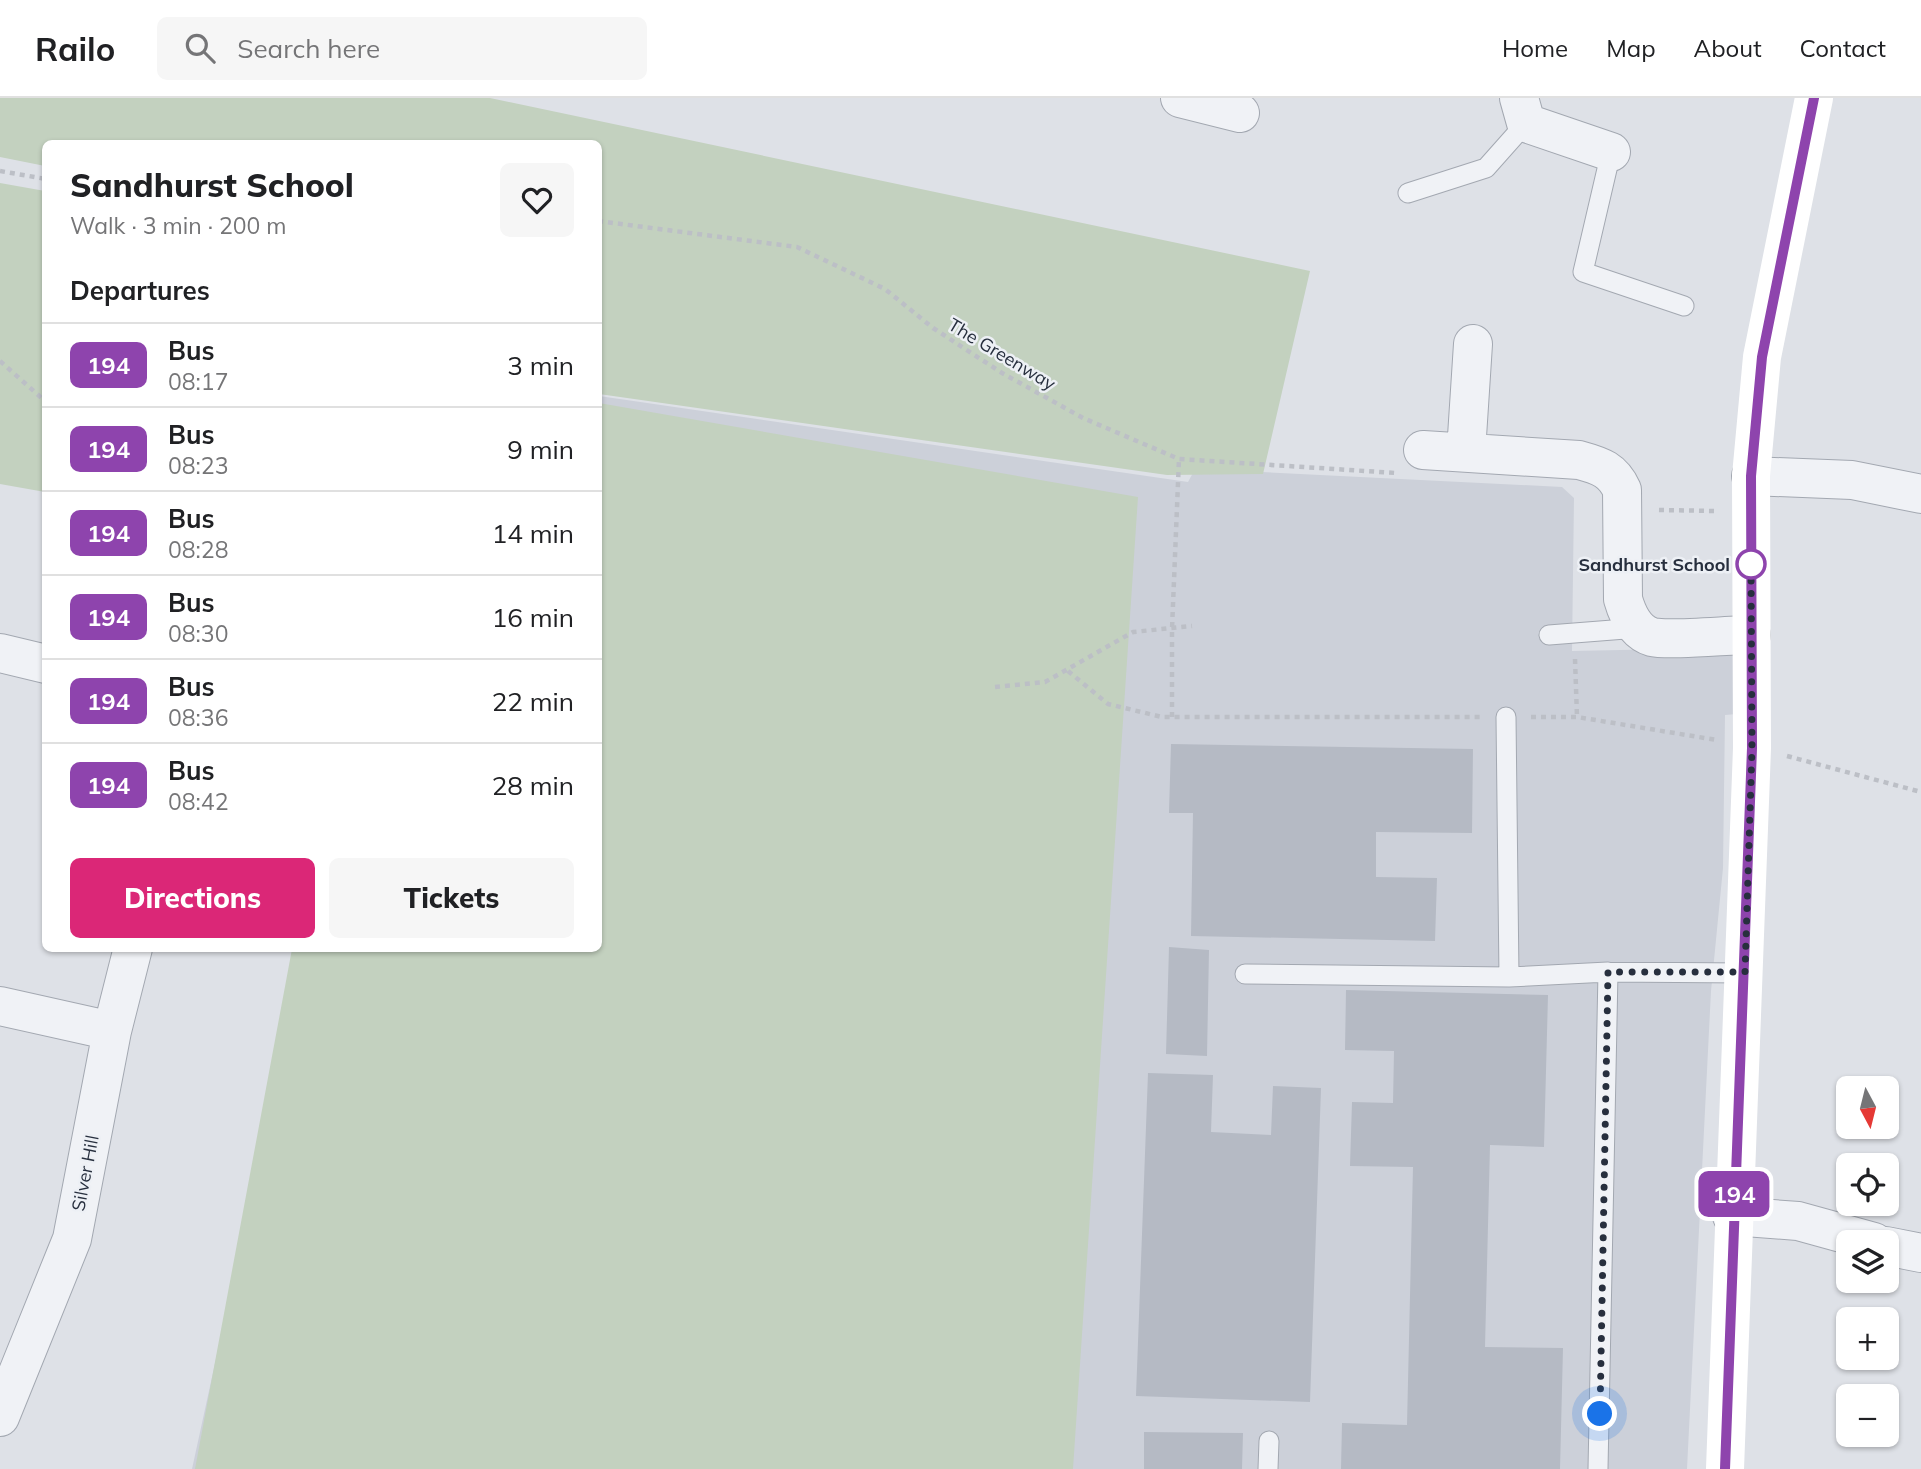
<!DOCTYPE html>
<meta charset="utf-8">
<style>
body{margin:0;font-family:Mulish,sans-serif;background:#f6f6f6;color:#202124;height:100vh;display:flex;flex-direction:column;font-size:26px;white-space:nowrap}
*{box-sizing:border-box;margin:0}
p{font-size:23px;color:#757577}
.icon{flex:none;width:38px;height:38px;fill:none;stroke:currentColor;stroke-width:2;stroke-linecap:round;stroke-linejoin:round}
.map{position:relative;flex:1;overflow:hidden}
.sheet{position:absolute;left:42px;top:42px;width:560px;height:812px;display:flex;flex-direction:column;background:#fff;border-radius:10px;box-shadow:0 2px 5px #0004}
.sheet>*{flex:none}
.badge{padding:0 14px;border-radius:10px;font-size:24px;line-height:46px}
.needle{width:46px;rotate:173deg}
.fabs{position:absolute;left:1836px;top:978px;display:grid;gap:14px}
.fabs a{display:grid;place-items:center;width:63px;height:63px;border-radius:10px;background:#fff;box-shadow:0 2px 5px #0004;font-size:35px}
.you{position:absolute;width:35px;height:35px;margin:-18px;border:5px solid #fff;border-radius:50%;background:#1a73e8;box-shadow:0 0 0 10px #1a73e833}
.map>.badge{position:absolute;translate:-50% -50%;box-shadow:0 0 0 4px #fff}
h2{padding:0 28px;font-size:26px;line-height:63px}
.round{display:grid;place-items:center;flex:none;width:74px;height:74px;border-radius:10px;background:#f6f6f6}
.head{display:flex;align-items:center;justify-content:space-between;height:119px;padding:0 28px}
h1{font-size:33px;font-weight:800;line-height:52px}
.action{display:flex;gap:14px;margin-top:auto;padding:14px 28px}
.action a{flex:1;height:80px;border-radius:10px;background:#db2777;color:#fff;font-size:28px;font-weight:800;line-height:80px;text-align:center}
.action a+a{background:#f6f6f6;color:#202124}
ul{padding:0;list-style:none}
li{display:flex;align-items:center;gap:21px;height:84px;padding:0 28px;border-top:2px solid #e0e0e0}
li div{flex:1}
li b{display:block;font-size:26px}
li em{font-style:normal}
li .badge{min-width:77px;font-weight:700;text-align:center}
header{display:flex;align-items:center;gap:42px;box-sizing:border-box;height:98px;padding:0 35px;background:#fff;border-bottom:2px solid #e0e0e0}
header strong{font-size:33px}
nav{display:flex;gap:38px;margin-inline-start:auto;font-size:24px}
.search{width:490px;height:63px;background:#f6f6f6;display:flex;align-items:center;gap:18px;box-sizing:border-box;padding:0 24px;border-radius:10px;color:#757577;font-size:26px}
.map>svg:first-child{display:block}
.built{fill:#ccd0d9}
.green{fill:#c3d1bf}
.building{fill:#b5bac4}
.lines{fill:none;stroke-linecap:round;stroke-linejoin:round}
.lane-casing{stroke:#a3a8b1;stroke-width:21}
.street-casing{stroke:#a3a8b1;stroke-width:40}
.path{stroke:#bcbfc6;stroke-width:4.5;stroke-dasharray:5 5;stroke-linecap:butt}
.lane{stroke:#f0f2f6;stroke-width:19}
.street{stroke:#f0f2f6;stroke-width:38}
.secondary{stroke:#fff;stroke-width:38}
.line-casing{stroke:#fff;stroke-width:16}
.line{stroke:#8e44ad;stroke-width:10}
.walk{stroke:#272f3e;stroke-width:7;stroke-dasharray:0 12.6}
.stop-dot{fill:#fff;stroke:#8e44ad;stroke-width:3.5}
.labels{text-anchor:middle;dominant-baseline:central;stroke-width:5;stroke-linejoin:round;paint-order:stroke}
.street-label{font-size:18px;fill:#272f3e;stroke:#edf0f5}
.stop-label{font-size:18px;font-weight:bold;fill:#272f3e;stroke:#edf0f5;text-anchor:end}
</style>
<header>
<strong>Railo</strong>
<div class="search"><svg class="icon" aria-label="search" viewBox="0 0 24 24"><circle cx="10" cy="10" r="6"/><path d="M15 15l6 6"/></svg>Search here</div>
<nav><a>Home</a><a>Map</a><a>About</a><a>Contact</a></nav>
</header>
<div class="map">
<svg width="1921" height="1371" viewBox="0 0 1921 1371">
<rect width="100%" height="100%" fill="#dee1e7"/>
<path class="built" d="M599,298l589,86 6,-11 8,-2 360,18 12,11 -2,153 98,-2 67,3v62l-12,1 -2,153 -12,123 -24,478h-1495l87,-400 319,-121z"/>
<path class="green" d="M0,0h490l820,173 -47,203 -96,1 -568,-81 -1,-250h-552l-1,22 -45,-9z
M0,85l45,8v301l-45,-8z
M599,305l539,94 -65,972h-878l97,-520 306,-1z"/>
<path class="building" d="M1171,646l302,5 -1,84 -96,-1v45l61,1 -2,63 -244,-5 2,-123h-24z
M1169,849l40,3 -2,106 -41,-2z
M1346,892l202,5 -4,152 -54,-2 -5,202 78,1 -3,121h-219l1,-46 65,2 6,-258 -63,-1 2,-64 41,1 1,-52 -49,-1z
M1148,975l65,2 -2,57 60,3 2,-49 48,2 -11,314 -174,-6z
M1144,1334l99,1 -1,36h-98z"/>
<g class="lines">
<defs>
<path id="lane" d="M1611,54l-28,120 101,34
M1408,95l78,-25 40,-45
M1549,537l89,-7
M1506,619l3,260
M1245,876l264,3 99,-5 137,1
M1268,1371l1,-28
M1598,1371l10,-497"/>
<path id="street" d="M1180,0l60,15
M1519,0l7,25 85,29
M1423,352l156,10c22,6 34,10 43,30l1,109c4,14 12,33 29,38 16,4 78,-2 99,-2
M1466,354l7,-108
M1751,378l101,4 69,14
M0,555l46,11
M0,908l112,25
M1732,1118l66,5 76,21
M1886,1148l35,7
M0,1319l72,-178 40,-208 21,-83"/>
</defs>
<use href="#lane" class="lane-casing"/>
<use href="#street" class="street-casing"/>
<path class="path" d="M0,73l46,8
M598,123l199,26 88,42 48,39 69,45 81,45 96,41 217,14
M0,263l46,41
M1659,412l57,1
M1575,561l2,58
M1068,573l40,33 54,13h318
M995,589l50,-5 88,-50 59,-6
M1172,619v-88l7,-170
M1531,619h46l140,23
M1787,658l134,36"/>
<use href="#lane" class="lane"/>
<use href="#street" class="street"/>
<path class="secondary" d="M1725,1371l27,-721 -1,-272 11,-119 52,-259"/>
</g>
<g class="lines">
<defs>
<path id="line" d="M1725,1371l27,-721 -1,-272 11,-119 52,-259"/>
</defs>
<use href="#line" class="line-casing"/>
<use href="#line" class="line"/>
<path class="walk" d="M1600,1316l8,-442h137l7,-224 -1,-187v3"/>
</g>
<circle class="stop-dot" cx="1751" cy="466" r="14"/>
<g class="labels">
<g class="street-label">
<text transform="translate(1002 256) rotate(31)">The Greenway</text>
<text transform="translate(85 1075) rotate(-79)">Silver Hill</text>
</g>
<g class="stop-label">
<text x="1730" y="466">Sandhurst School</text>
</g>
</g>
</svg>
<div class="fabs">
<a><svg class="needle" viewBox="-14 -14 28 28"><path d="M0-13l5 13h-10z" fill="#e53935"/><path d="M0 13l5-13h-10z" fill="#757577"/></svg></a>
<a><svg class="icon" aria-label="locate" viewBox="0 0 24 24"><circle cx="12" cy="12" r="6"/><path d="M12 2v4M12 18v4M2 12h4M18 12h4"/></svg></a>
<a><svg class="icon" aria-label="layers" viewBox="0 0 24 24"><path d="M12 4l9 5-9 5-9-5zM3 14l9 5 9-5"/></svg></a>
<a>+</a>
<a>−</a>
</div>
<div class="you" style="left:1600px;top:1316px"></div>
<b class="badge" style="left:1734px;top:1096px;background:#8e44ad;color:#fff">194</b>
<section class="sheet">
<div class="head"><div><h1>Sandhurst School</h1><p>Walk · 3 min · 200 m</p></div><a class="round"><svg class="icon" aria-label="heart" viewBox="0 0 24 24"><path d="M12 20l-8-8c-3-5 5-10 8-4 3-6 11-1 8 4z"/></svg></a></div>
<h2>Departures</h2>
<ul>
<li><span class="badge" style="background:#8e44ad;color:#fff">194</span><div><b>Bus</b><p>08:17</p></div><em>3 min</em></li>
<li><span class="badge" style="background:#8e44ad;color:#fff">194</span><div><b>Bus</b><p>08:23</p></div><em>9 min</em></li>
<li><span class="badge" style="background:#8e44ad;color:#fff">194</span><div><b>Bus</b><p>08:28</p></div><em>14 min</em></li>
<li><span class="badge" style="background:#8e44ad;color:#fff">194</span><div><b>Bus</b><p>08:30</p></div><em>16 min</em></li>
<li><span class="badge" style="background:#8e44ad;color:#fff">194</span><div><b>Bus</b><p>08:36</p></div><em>22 min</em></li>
<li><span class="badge" style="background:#8e44ad;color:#fff">194</span><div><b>Bus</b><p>08:42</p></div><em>28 min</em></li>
</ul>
<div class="action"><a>Directions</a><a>Tickets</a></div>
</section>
</div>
